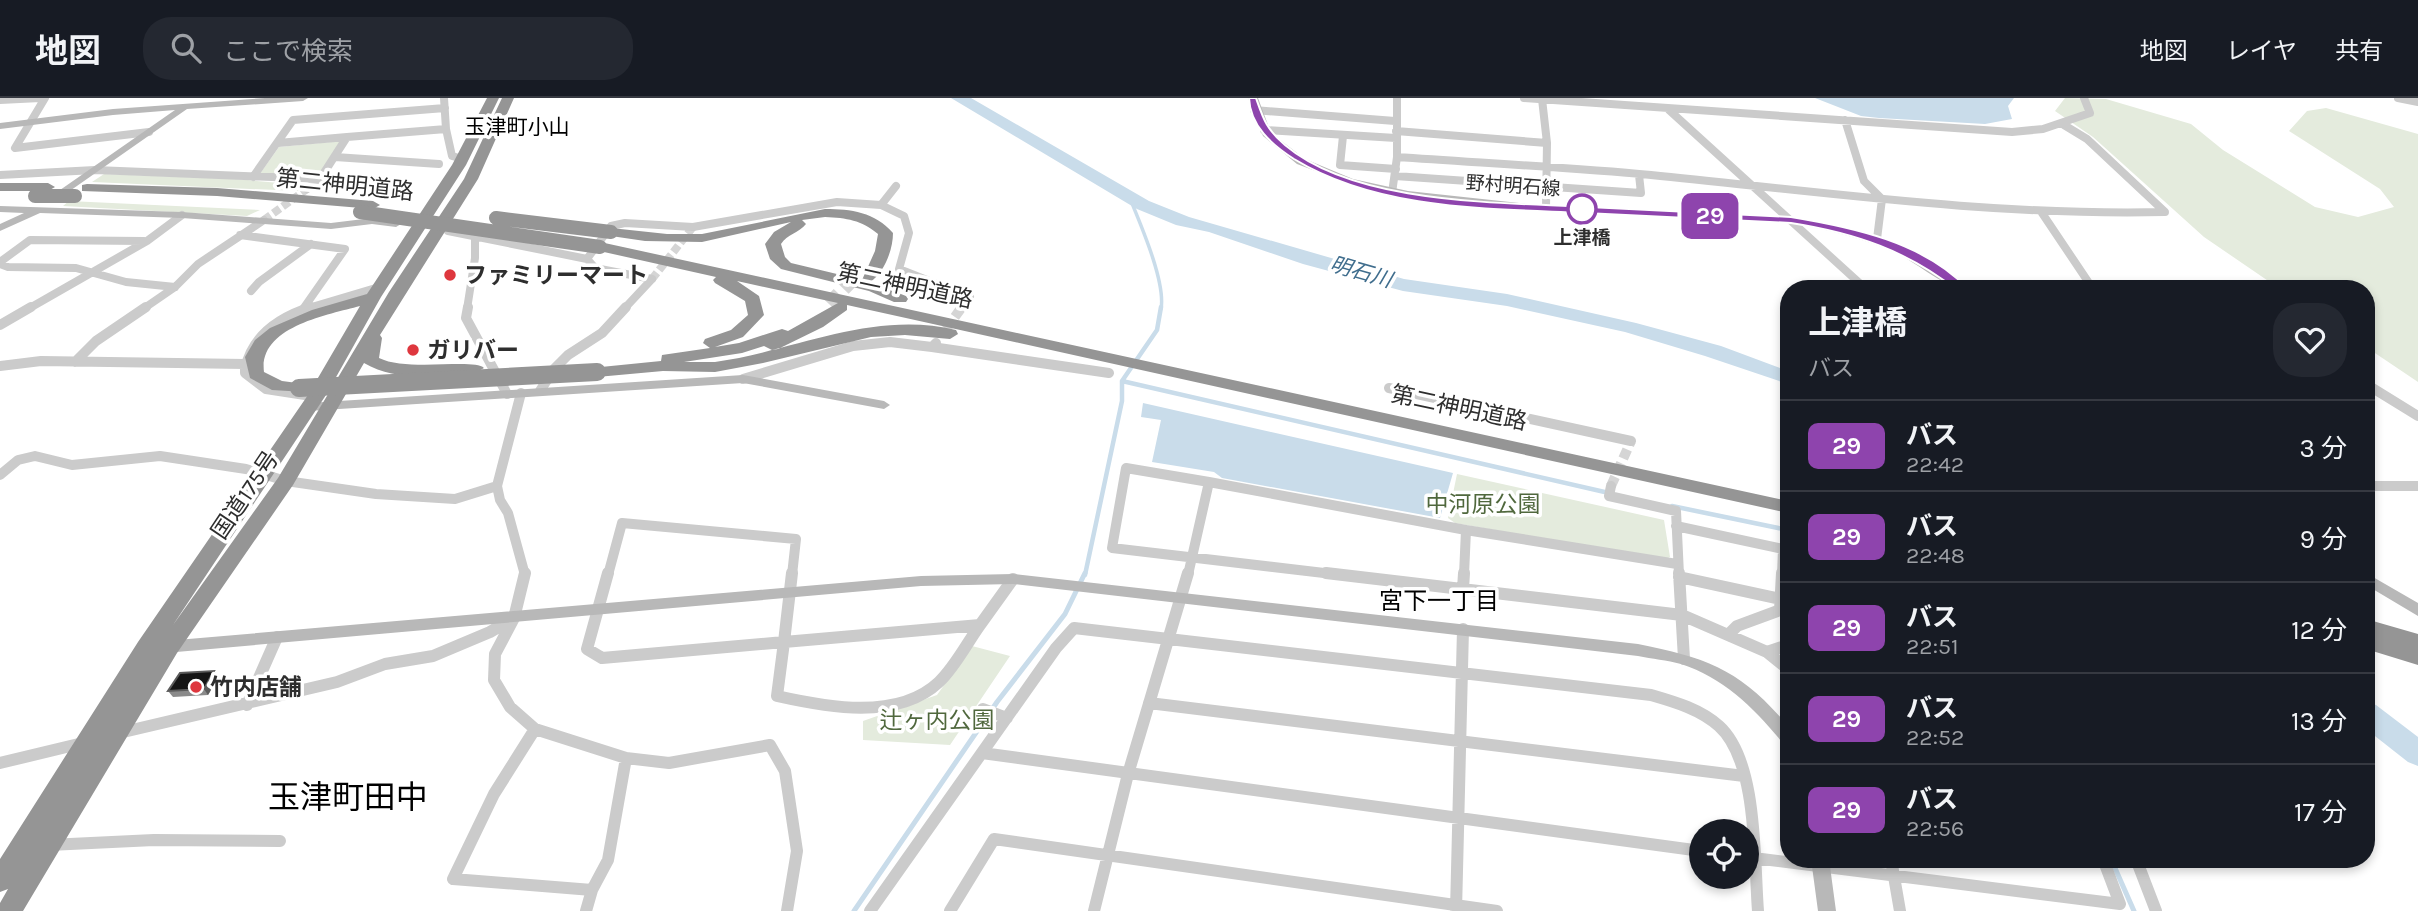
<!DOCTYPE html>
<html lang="ja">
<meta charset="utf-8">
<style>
body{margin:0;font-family:Karla,"Noto Sans JP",sans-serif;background:#242831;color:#f1f3f6;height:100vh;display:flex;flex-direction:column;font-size:26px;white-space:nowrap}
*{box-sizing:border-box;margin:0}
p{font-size:23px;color:#9ea1a6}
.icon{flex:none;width:38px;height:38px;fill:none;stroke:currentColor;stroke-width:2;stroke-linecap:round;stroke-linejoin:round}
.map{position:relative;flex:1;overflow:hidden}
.side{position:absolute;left:1780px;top:182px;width:595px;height:588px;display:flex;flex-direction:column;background:#171b24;border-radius:28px;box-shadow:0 4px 10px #0003}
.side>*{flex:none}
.badge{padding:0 14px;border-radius:10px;font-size:24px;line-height:46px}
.buttons{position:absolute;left:1689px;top:721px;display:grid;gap:14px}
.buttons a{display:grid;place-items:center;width:70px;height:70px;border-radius:50%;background:#171b24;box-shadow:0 4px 10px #0003;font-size:35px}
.map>.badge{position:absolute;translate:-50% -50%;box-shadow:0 0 0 4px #fff}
.round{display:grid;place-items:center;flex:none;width:74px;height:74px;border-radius:28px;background:#242831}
.headline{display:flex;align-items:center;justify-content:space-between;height:119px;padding:0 28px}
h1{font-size:33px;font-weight:700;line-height:52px}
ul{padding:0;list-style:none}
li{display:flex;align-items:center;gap:21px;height:91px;padding:0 28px;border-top:2px solid #363941}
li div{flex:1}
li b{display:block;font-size:26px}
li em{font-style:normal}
li .badge{min-width:77px;font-weight:700;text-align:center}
header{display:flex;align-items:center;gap:42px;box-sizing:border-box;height:98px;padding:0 35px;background:#171b24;border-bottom:2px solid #363941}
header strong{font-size:33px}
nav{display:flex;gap:38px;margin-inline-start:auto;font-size:24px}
.search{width:490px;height:63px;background:#242831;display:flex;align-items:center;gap:18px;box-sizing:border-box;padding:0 24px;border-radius:28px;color:#9ea1a6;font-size:26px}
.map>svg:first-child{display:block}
.green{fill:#e4ebdd}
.water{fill:#c9dcea}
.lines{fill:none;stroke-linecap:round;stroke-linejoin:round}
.stream-far2{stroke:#c9dcea;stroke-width:3.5}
.stream-far1{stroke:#c9dcea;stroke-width:4.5}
.stream{stroke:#c9dcea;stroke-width:5}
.river{fill:#c9dcea;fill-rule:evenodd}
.street-tunnel-far1{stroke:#d5d5d5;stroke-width:8;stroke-dasharray:8 3.5;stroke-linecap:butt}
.street-tunnel{stroke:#d5d5d5;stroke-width:10;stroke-dasharray:10 5;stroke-linecap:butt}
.highway-tunnel{stroke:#d5d5d5;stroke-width:14;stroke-dasharray:14 7;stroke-linecap:butt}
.street-far2{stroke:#cbcbcb;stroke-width:8}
.street-far1{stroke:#cbcbcb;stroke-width:10}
.street{stroke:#cbcbcb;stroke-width:12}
.secondary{fill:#b8b8b8;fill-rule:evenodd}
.highway{fill:#959595;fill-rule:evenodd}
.highway-bridge-far1{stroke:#959595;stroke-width:14}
.highway-bridge{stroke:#959595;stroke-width:18}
.wall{fill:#8a8a8a}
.shaded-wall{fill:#5b5b5b}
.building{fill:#151515;stroke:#5b5b5b;stroke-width:2}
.line{fill:#8e44ad;stroke:#fff;stroke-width:2}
.stop-dot{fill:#fff;stroke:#8e44ad;stroke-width:3.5}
.poi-dot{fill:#de373e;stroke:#fff;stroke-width:2.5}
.labels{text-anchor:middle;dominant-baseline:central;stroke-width:7;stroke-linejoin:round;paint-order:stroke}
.far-street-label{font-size:19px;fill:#2e2e2e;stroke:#fff}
.far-stop-label{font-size:19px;font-weight:bold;fill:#2e2e2e;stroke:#fff}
.far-quarter-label{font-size:21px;fill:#000;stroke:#fff}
.far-water-label{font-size:21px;font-style:italic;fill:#3f6d8d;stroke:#fff}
.street-label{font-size:23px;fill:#2e2e2e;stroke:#fff}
.poi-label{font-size:23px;font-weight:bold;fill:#2e2e2e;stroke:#fff;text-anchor:start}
.park-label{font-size:23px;fill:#50683d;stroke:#fff}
.neighbourhood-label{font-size:24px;fill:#000;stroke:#fff}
.near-quarter-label{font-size:32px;fill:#000;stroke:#fff}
</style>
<header>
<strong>地図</strong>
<div class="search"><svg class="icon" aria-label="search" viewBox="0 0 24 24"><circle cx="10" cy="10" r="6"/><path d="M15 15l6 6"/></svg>ここで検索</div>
<nav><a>地図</a><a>レイヤ</a><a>共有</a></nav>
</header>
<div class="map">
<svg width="2418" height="813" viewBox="0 0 2418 813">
<rect width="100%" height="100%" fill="#fff"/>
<path class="green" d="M2065,0l41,1 85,25 32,26 92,57 43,10 36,-10 -14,-18 -91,-58 18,-20 19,-3 92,26v248l-52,-35v-58h-86l-76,-52 -111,-100 -38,-26z
M341,43l-22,34h-60l20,-28z
M104,76l132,5 66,6 -4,6 -206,-9z
M69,103l191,9 -13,6 -184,-10z
M1457,376l207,46 6,37 -6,3 -209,-37 -7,-5z
M972,548l38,10 -60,89 -87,-5v-19l74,-26z"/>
<path class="water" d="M1815,0h199l-6,8 4,13 -27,5 -106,-6 -18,-2z
M1143,305l310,70 -13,45 -218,-40 -8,-6 -62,-10 9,-42 -20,-3z"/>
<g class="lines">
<path class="stream-far2" d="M1129,98c11,27 37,86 32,113"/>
<path class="stream-far1" d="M1122,283l487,112
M1672,408l116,24
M1085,477l37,-174v-20l35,-51 4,-23"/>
<path class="stream" d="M2111,761l23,52
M854,813l143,-209 68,-88 20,-41"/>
<path class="river" d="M951,0h20l178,103 40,16 215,62 103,15 129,29 85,23 67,25v13l-83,-28 -80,-24 -118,-26 -104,-15 -100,-27 -94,-32 -33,-7 -39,-16z
M2366,604l10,3 42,32v29l-10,-4 -42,-33z"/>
<path class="street-tunnel-far1" d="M264,122l43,-31
M652,181l41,-52
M961,211l9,-12"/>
<path class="street-tunnel" d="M946,231l16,-22
M1611,388l20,-45"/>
<path class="highway-tunnel" d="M829,206l29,-30"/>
<path class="street-far2" d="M45,0l-30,50 134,-16
M1524,0l488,34 31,-3 47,-16 -6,-15
M2398,0l20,4
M1542,1l5,44 -1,65
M0,2l40,-2
M1254,12l141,11
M1669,12l197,179
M1845,22l19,61 18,18 -5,40
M446,31l6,27 11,3
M1264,32l132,8
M1396,33l151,12
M1343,38l-3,29 56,4
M278,45l69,-6
M335,59l104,7
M1397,59c85,6 170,10 254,18 172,17 341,41 514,37l-78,-73 -23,-14
M0,77l95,-5 225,9
M1395,78l246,17 -2,-18
M253,79l40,-57 152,-12
M896,88l-15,19 23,11 5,17 -10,36 71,28
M307,91l13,-10 27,-42 99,-8 -2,-31
M1392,95l5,-36v-59
M2042,115l51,76
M448,133l139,28 24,-33 14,-3 68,4 144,-25 44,3
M240,137l105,14 -42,60
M587,161l8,9 57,11
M0,164l30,-22 114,1
M0,166l8,3 68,1 50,14 49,5
M251,193l8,-9 52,-38
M28,211l119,-68 35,-26
M143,211l32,-22 23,-23 66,-44
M305,211l74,-22
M467,211l8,-51v-22
M624,211l28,-30"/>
<path class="street-far1" d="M468,209l-2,11 41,76
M0,227l31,-18
M932,249l177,26
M75,264l21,-21 50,-34
M0,268l41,-5 204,3
M743,281l110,-33 37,-4 42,5 4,-4
M2366,286l52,32
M1389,290l242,53
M540,293l14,-22 14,-14 34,-22 24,-26
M521,295l-24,93 3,14 8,13 17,62
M305,297l-39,-6 -21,-16v-4c7,-34 35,-52 66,-62
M0,377l18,-15 17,-4 37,9 88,-9 86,13 40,12 90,13 79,5 42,-13
M1209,384l-83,-14 -14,80 229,27
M1611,388l-2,10 67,15 3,64
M2366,388h52
M1676,428l107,23 -1,26
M1466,432l211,34
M608,477l14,-52 174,16 -4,36
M1188,477l21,-93 257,48 -2,45"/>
<path class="street" d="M525,475l-11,45 -19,36 -1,26 16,27 25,22 91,29 43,5 101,-18 15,26 12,80 -10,60
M608,475l-21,76 15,9 182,-16
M1326,475l356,42 85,37 21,17
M1679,475l5,86
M1679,479l101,22
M1463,491l1,-16
M980,527l33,-46
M1729,536l8,-8 43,-16 2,-37
M784,544l-7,54c49,11 121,25 162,-14 16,-15 28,-39 41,-57
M784,544l8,-69
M784,544l196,-17
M1767,554l21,-7
M1149,605l595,73
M247,607l30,-68
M983,611l24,9
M535,631l-41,65 -41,85 139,11
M119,635l218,-51 48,-18 48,-8 57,-24 24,-14
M982,655l719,98
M0,665l87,-21
M49,747l105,-5 126,1
M1746,759l374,47 -17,-45
M1891,761l9,52
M2136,761l20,52
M586,813l6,-21 16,-30 18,-102
M870,813l186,-263 18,-20 577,67c24,7 49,14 68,31 39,35 35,135 39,185
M950,813l44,-72 503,72
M1094,813l34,-137 60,-201
M1456,813l7,-282"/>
<path class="secondary" d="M265,0h43l-5,3 -116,8 -133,93 -4,-1v-4l125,-87 -62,5 -113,14v-6l113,-14z
M1248,0h10l13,35 34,26 48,20 55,12 120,13 264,13c58,10 133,28 176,72 -23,0 -50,-26 -72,-36 -33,-15 -68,-23 -104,-30l-323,-17 -61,-9 -58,-13 -53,-20 -34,-28z
M0,108l182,6 149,11 41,-5 24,3 5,3 -5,3 -24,-3 -41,5 -149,-11 -142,-5 -40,18v-7l24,-11 -24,-1z
M743,277l141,26 6,4 -6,4 -141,-26 -435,28 -6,-4 6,-4z
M2366,475l52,30v13l-52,-31z
M1013,476l625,70c70,14 103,26 150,82v18l-6,-2c-28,-34 -58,-64 -101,-78 -14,-4 -29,-5 -43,-8l-625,-72 -92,2 -756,67 -6,-2 -2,-4 2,-4 6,-2 756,-65z
M1811,761h18l7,52h-18z"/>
<path class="highway" d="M487,0h12l-33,67 -85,132 -55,98 -153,230 105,-147 111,-186 75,-113 38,-81h12l-36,81 -98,156 2,3 -3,20c28,14 95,0 105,10l-9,5c-38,2 -77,10 -111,-10l-71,122 -116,168 -154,258h-23v-8l8,-14 -8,3v-33l138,-217 170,-247 52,-89c-33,9 -102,21 -96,66l18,9 23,3 3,4 -3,4 -33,-2 -22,-12 -5,-21 10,-17 15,-12 42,-18 55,-16 85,-129z
M0,85h48l7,4 -7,4h-48z
M87,86l130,4 156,13 7,4 -7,4 -156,-13 -135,-5v-6z
M825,111c26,0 50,3 68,24 0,17 -9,40 -23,49l36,14 2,3 -2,3h-12l-25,-11 -88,-22 -11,-10 -5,-15 9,-12 17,-10 -89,20 -57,-1 -34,-5 -7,-4 7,-4 56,6h35zM825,119c22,1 36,3 53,17l-3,17 -13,29 -71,-17 -6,-6 -4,-13c6,-10 18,-11 25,-20l-4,-4z
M600,144l1188,259v12l-941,-208v5l-24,17 -45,22 -6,1 -8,-4 -22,7 -58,9h31l24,-4c71,-15 143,-46 217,-28l2,4 -8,5 -45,-4 -34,2 -108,26 -48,9 -52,-1 -66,6 -6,-1 -3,-4 3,-4 70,-7 1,-6 48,-7 -7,-5 2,-4 26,-9 17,-15 -3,-14 -30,-18 -2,-3 3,-3 -121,-27 -3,-3 3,-3zM737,183l101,22 -50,28 -6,-2 -43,14 -24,4 28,-10 21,-22 -5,-19z
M2366,521l52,15v31l-52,-16z"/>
<path class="highway-bridge-far1" d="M35,98h40
M360,114l240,35
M496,120l115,14"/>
<path class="highway-bridge" d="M299,290l298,-16"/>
</g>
<path class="wall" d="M219,578l-11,19 -35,2 -5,-6z"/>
<path class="shaded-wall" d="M214,573l5,5 -11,19 -4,-6z"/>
<path class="building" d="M214,573l-10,18 -36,2 12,-18z"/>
<path class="line" d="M1249,0h7c7,20 10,31 29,47 71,60 215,57 304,62 68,3 135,7 202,10 61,10 133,25 177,72l-10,2c-50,-40 -103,-58 -167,-68 -62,-3 -124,-6 -186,-9 -102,-6 -220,0 -311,-55 -22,-14 -44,-33 -45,-61z"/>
<circle class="stop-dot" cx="1582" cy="111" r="14"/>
<g class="poi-dot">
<circle cx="450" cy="177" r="7"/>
<circle cx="413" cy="252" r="7"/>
<circle cx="196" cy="589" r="7"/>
</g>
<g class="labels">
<g class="far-street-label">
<text transform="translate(1513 88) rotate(4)">野村明石線</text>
</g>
<g class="far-stop-label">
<text x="1582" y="140">上津橋</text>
</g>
<g class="far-quarter-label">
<text x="517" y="29">玉津町小山</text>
</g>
<g class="far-water-label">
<text transform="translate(1361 174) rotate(16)">明石川</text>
</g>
<g class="street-label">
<text transform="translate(345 87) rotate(6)">第二神明道路</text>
<text transform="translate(905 188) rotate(12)">第二神明道路</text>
<text transform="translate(1459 310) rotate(12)">第二神明道路</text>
<text transform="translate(245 397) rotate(-56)">国道175号</text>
</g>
<g class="poi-label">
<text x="464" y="177">ファミリーマート</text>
<text x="427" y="252">ガリバー</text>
<text x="210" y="589">竹内店舗</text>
</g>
<g class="park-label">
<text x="1483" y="406">中河原公園</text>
<text x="937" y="622">辻ヶ内公園</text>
</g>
<g class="neighbourhood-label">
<text x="1439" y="503">宮下一丁目</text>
</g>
<g class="near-quarter-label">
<text x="348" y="699">玉津町田中</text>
</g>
</g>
</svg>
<div class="buttons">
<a><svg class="icon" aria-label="locate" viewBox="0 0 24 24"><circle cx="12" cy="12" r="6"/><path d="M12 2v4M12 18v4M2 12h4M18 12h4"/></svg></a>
</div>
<b class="badge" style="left:1710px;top:118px;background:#8e44ad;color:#fff">29</b>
<section class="side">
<div class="headline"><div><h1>上津橋</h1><p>バス</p></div><a class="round"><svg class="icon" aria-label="heart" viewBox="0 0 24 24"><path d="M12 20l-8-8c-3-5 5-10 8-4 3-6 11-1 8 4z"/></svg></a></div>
<ul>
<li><span class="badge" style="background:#8e44ad;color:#fff">29</span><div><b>バス</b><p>22:42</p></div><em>3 分</em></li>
<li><span class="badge" style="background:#8e44ad;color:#fff">29</span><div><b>バス</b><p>22:48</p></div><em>9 分</em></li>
<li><span class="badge" style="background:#8e44ad;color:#fff">29</span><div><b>バス</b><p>22:51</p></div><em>12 分</em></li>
<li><span class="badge" style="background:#8e44ad;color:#fff">29</span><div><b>バス</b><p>22:52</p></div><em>13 分</em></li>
<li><span class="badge" style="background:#8e44ad;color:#fff">29</span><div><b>バス</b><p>22:56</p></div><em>17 分</em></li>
</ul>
</section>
</div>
